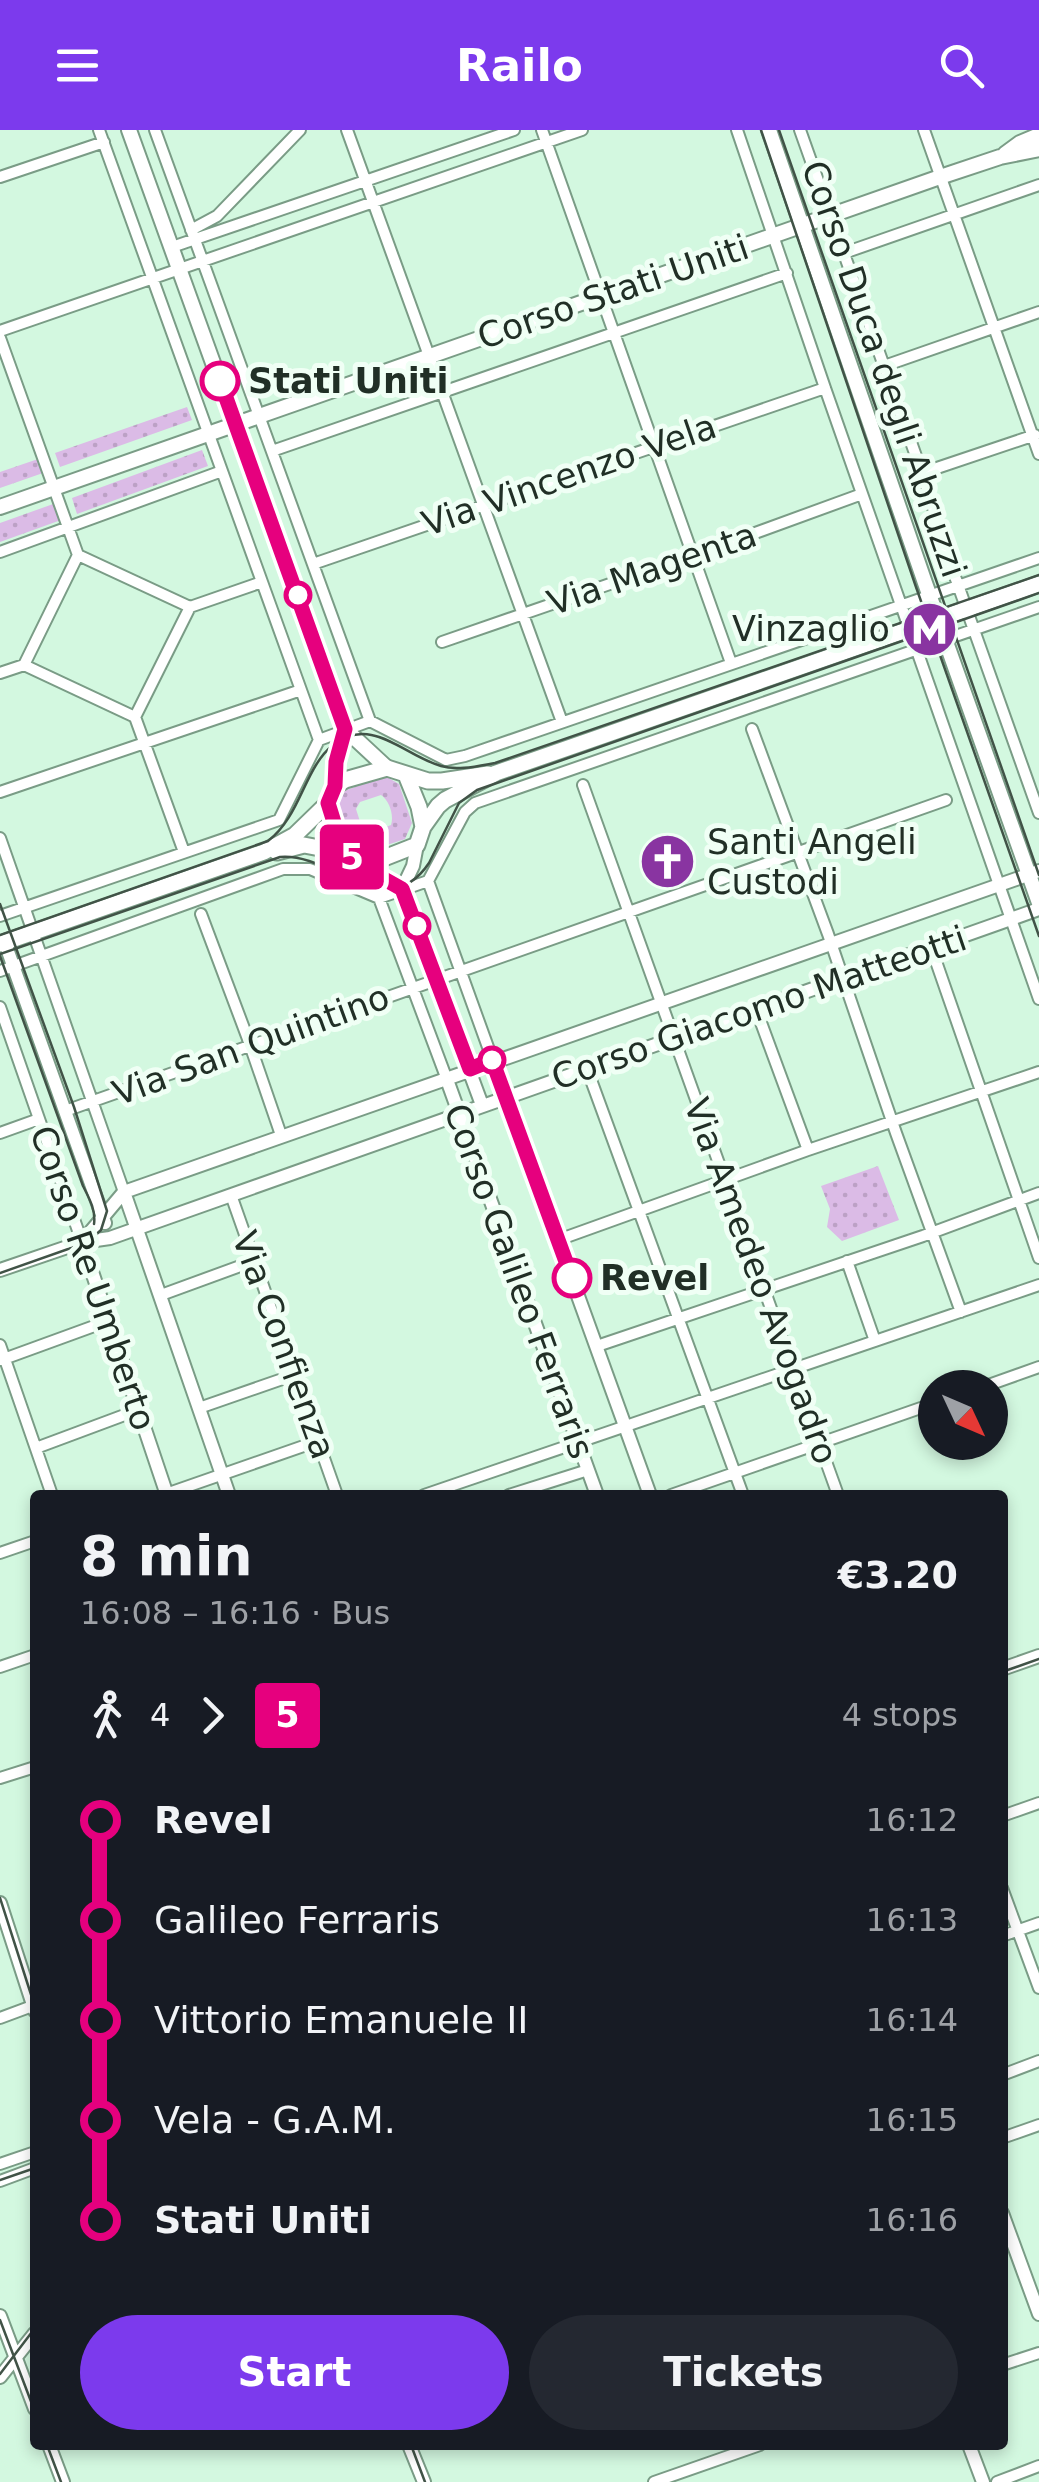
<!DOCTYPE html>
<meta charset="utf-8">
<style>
body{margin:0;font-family:"DejaVu Sans",sans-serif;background:#242831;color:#f1f3f6;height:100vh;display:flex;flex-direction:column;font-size:38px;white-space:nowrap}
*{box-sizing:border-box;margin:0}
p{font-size:32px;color:#9ea1a6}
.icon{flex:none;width:55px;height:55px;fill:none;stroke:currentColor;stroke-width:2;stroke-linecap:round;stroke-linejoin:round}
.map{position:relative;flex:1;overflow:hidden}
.sheet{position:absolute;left:30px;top:1360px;width:978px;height:960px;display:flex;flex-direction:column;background:#171b24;border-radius:10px;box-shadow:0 5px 15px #0003}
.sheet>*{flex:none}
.badge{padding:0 20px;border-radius:8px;font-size:35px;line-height:65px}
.needle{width:65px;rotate:134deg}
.buttons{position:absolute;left:918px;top:1240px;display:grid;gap:20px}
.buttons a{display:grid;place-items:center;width:90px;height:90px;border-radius:50%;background:#171b24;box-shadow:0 5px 15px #0003;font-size:50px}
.map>.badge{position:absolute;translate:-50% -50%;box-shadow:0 0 0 5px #fff}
.legs{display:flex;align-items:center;gap:15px;height:110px;padding:0 50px;font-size:32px}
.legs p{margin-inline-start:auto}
.head{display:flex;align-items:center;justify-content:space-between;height:170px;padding:0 50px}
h1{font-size:55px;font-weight:700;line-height:75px}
.button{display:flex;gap:20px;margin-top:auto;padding:20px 50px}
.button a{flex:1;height:115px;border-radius:60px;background:#7c3aed;color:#fff;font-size:40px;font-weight:700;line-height:115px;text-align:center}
.button a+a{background:#242831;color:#f1f3f6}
ul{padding:0 50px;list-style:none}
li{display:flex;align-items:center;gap:35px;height:100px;font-size:38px}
li i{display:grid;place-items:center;width:15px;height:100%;margin:0 12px;background:currentColor}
li i::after{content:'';width:25px;height:25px;margin:-12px;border:8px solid;border-radius:50%;background:#171b24}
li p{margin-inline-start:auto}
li:first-child i{background:linear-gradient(#0000 50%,currentColor 0)}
li:last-child i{background:linear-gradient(currentColor 50%,#0000 0)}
header{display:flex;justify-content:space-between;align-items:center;height:130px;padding:0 50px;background:#7c3aed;color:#fff;font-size:45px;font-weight:700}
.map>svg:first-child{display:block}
.grass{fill:url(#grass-dots);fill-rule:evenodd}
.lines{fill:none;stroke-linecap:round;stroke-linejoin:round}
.minor-casing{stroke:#7a9c86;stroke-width:14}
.tertiary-casing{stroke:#7a9c86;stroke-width:16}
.secondary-casing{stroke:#7a9c86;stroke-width:18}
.primary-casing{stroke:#7a9c86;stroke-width:19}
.minor{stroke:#fff;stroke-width:10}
.tertiary{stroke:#fff;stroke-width:12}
.secondary{stroke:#fff;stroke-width:14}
.primary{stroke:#fff;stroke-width:15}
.tram{stroke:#415347;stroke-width:2.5}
.line-1-casing{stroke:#fff;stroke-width:22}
.line-1{stroke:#e6007e;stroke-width:15}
.stop-1-dot{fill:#fff;stroke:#e6007e;stroke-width:5}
.labels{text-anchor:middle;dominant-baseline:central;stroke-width:10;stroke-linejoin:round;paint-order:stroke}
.street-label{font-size:35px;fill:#212f26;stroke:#f0fff5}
.stop-label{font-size:35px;font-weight:bold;fill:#212f26;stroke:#f0fff5;text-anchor:start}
.poi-label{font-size:35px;fill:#212f26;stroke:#f0fff5;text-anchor:end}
</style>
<header><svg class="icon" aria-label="menu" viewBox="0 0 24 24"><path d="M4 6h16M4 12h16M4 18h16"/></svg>Railo<svg class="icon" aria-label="search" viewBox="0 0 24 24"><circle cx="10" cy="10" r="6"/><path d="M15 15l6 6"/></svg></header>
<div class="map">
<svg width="1039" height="2352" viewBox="0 0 1039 2352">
<defs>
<pattern id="grass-dots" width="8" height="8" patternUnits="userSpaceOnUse" patternTransform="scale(2.5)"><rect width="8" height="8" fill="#dbbbe6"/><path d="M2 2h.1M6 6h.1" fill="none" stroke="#bca1c5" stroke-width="1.8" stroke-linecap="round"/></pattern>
</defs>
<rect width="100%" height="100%" fill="#d3f8e0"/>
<path class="grass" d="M187,277l5,13 -132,47 -5,-14z
M202,320l6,16 -131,48 -5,-16z
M38,329l5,14 -43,15v-16z
M56,373l5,17 -61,22v-19z
M385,646l14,8 13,39 -7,16 -39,13 -15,-8 -14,-39 7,-14zM381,665c9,6 13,21 10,30l-22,8 -6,-2 -7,-22 4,-7z
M878,1036l21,54 -57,21 -15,-14 3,-18 -9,-23z"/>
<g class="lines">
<defs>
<path id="minor" d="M99,0l220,610
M155,0l215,591
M347,0l215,592
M542,0l189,533
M737,0l88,258 214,611
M800,0l122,343 30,95 87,245
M924,0l115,324
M0,47l104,-35
M191,100l26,-14 83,-86
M172,117l342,-117
M844,123l195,-68
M0,201l582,-201
M0,208l78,217
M884,236l155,-54
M272,321l515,-178
M922,343l113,-38
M0,422l222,-81
M78,425l112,52 72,-25
M313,434l512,-176
M442,512l272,-94 148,-54
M24,535l54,-110
M0,543l24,-8 111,52
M135,587l49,135
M135,587l55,-110
M752,599l76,205 68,199 65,179
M583,655l255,710
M0,662l301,-102
M0,708l124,354
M428,751l65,180
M379,768l67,179
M201,784l47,125 33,96
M0,786l279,-96 40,-80 51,-19 76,39 19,-4 574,-198
M931,817l108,311
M0,841l283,-102h27l69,29 49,-17 37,-69 10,-9 564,-196
M0,877l82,235
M756,879l52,141
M587,939l156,426
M65,981l881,-311
M0,1003l39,-14
M231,1065l106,300
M558,1110l250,-90 231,-78
M847,1131l28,80
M161,1165l93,-34
M0,1215l52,150
M597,1216l326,-110 116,-43
M1,1230l107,-39
M980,1258l59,-21
M199,1278l95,-33
M36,1318l102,-38
M163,1365l155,-54
M424,1365l615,-210
M509,1365l79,-25
M671,1365l264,-92
M0,1423l35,-12
M0,1537l35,-12
M0,1648l35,-11
M1002,1686l37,-13
M1002,1758l37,100
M1002,1806l37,-13
M0,1888l35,-13
M1002,1945l37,-14
M1002,2008l37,-13
M0,2034l35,-12
M0,2051l35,-13
M1002,2235l37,-12
M654,2352l106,-37
M997,2352l42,-16"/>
<path id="tertiary" d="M362,733l15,12 25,14 80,216
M402,759l11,-23 4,-21
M5,813l100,280
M493,931l157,434
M446,947l151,418
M124,1062l105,303
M82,1112l42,-50 915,-321
M82,1112l85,253
M0,1140l82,-28 28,-4 929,-329
M1002,1539l37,-13
M0,1773l35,108
M1002,2083l37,101
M0,2186l35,93
M0,2247l35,-44
M49,2315l14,37
M409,2315l15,37
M969,2315l14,37"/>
<path id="secondary" d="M129,0l216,599 42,39
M769,0l156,453 114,320
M1005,24l15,-11 19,-8
M0,377l940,-330 60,-20 39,-8
M335,656l1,-24 9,-33"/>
<path id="primary" d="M406,645l13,32 4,20 -6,18 -33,13 -22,5 -16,-10 -8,-18 -10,-32 7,-17 10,-6 42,-12 41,13h14l46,-7
M423,697l15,-21 7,-6 51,-27 543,-189
M277,722l27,-7 42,8
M0,814l264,-92 31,-17 33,-32"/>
</defs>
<use href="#minor" class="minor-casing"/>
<use href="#tertiary" class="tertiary-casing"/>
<use href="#secondary" class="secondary-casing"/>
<use href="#primary" class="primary-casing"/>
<use href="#minor" class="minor"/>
<use href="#tertiary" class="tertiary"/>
<use href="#secondary" class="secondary"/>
<use href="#primary" class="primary"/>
<path class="tram" d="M761,0l155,457 123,349
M779,0l260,745
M0,774l74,203 33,104 -6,19 -13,12 -88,31
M0,805l268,-94c33,-25 36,-73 65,-96 39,-30 70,10 108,21 16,5 37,0 54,-3l544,-188
M0,824l280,-97c52,-5 107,69 149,6l30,-60 18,-13 562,-197
M0,826l83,230c6,12 13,24 11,38
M1002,1542l37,-13
M0,1768l35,109
M0,2050l35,-12
M0,2190l35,92
M0,2244l35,-46
M47,2315l14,37
M411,2315l14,37"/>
</g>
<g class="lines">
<defs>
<path id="line-1" d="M220,251l125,348 -9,33 -1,24 -7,17 10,32 8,17 31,23 25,14 68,180 22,-9 80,218"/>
</defs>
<use href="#line-1" class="line-1-casing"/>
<use href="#line-1" class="line-1"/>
</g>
<defs>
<symbol id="metro-disc" viewBox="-11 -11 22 22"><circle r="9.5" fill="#8934a1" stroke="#f0fff5"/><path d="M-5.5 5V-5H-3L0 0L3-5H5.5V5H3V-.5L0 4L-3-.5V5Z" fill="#fff"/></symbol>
<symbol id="church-disc" viewBox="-11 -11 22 22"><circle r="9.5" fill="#8934a1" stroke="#f0fff5"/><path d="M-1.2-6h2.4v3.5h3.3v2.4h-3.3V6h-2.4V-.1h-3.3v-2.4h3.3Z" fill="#fff"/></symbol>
</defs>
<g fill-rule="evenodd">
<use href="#metro-disc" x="898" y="468" width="63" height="63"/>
<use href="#church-disc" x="636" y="700" width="63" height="63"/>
</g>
<g class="stop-1-dot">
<circle cx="220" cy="251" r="18"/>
<circle cx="298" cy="465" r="12"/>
<circle cx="417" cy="796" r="12"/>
<circle cx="492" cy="930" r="12"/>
<circle cx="572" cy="1148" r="18"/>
</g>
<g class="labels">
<g class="street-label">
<text transform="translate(613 162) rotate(-19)">Corso Stati Uniti</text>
<text transform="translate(884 239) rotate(71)">Corso Duca degli Abruzzi</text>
<text transform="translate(569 345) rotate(-19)">Via Vincenzo Vela</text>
<text transform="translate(652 439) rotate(-19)">Via Magenta</text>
<text transform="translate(759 878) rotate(-19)">Corso Giacomo Matteotti</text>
<text transform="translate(251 915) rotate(-20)">Via San Quintino</text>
<text transform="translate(93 1148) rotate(71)">Corso Re Umberto</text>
<text transform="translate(519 1151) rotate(70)">Corso Galileo Ferraris</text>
<text transform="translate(761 1151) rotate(70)">Via Amedeo Avogadro</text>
<text transform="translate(284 1215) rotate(70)">Via Confienza</text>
</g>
<g class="stop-label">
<text x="248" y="251">Stati Uniti</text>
<text x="600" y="1148">Revel</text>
</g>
<g class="poi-label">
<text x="890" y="499">Vinzaglio</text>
<text x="707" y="712" text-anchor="start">Santi Angeli<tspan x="707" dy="40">Custodi</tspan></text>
</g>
</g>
</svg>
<div class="buttons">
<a><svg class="needle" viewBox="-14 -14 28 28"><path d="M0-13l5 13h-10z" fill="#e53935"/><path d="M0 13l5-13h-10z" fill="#9ea1a6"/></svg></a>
</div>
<b class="badge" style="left:352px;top:727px;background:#e6007e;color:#fff">5</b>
<section class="sheet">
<div class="head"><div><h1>8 min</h1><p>16:08 – 16:16 · Bus</p></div><b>€3.20</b></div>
<div class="legs"><svg class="icon" aria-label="walk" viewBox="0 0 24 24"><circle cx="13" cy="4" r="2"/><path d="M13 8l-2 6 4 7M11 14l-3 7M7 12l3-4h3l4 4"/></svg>4<svg class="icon" aria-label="forward" viewBox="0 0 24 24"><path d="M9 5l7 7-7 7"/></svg><b class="badge" style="background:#e6007e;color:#fff">5</b><p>4 stops</p></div>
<ul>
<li><i style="color:#e6007e"></i><b>Revel</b><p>16:12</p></li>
<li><i style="color:#e6007e"></i><span>Galileo Ferraris</span><p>16:13</p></li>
<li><i style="color:#e6007e"></i><span>Vittorio Emanuele II</span><p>16:14</p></li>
<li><i style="color:#e6007e"></i><span>Vela - G.A.M.</span><p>16:15</p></li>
<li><i style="color:#e6007e"></i><b>Stati Uniti</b><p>16:16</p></li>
</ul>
<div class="button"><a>Start</a><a>Tickets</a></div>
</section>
</div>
